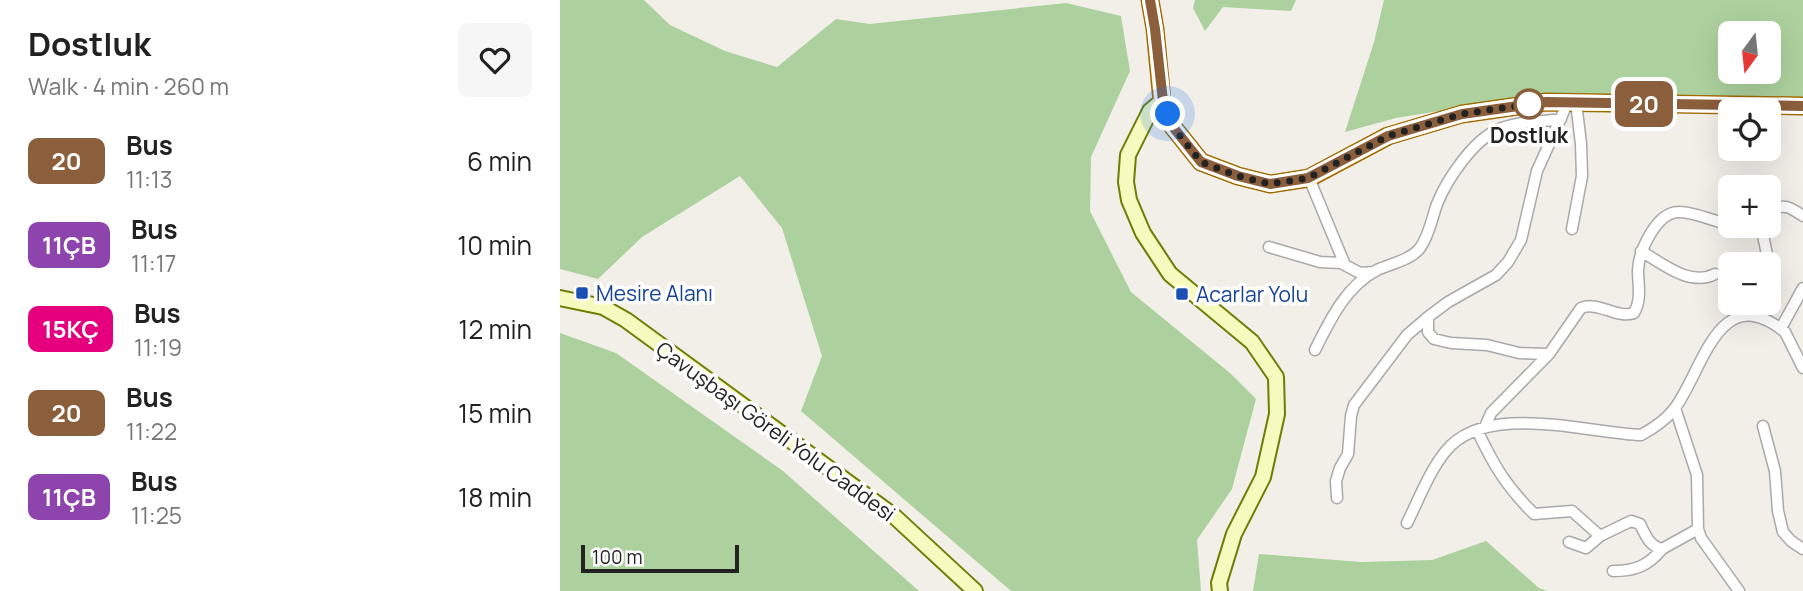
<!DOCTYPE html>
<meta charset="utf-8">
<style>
body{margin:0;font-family:Manrope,sans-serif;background:#f6f6f6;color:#222;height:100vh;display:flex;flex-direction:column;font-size:26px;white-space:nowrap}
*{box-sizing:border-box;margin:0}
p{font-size:23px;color:#767676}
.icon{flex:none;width:38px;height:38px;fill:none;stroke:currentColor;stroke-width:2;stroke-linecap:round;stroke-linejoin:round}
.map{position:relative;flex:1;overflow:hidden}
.side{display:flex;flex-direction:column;background:#fff;width:560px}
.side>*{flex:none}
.badge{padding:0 14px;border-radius:10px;font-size:24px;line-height:46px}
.needle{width:46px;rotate:195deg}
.buttons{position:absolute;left:1158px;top:21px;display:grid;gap:14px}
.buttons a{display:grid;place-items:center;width:63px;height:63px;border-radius:10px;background:#fff;box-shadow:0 7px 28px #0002;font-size:35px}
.scale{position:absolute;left:21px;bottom:18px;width:158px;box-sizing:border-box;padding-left:7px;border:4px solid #222;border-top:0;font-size:19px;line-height:24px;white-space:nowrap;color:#222;-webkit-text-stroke:5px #fff;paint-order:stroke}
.you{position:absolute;width:35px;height:35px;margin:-18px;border:5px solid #fff;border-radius:50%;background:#1a73e8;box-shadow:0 0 0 10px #1a73e833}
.map>.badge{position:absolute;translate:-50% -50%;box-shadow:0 0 0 4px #fff}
.round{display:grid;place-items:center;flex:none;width:74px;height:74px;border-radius:10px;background:#f6f6f6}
.headline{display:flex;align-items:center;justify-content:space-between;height:119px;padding:0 28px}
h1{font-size:33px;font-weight:700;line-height:52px}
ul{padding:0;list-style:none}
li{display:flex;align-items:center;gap:21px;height:84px;padding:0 28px}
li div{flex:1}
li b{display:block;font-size:26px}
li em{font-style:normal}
li .badge{min-width:77px;font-weight:700;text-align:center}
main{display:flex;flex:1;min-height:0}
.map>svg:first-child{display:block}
.forest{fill:#add19e;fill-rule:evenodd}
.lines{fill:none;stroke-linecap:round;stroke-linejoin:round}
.street-casing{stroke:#a9a9a9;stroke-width:13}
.secondary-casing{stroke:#707d05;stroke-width:18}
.primary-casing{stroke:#a06b00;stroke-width:19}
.street{stroke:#fff;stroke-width:10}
.secondary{stroke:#f7fabf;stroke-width:14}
.primary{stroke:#fcd6a4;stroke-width:16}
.line-casing{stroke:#fff;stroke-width:16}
.line{stroke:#8b5e3c;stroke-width:10}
.walk{stroke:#222;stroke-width:7;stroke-dasharray:0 12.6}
.stop-dot{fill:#fff;stroke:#8b5e3c;stroke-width:3.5}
.transit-dot{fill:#1a4fb4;stroke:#fff;stroke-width:2.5}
.labels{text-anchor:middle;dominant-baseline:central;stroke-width:7;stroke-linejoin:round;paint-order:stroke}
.stop-label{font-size:21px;font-weight:bold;fill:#222;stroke:#fff}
.transit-label{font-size:21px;fill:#164399;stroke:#fff;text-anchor:start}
.street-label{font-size:21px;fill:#222;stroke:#fff}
</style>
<main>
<section class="side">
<div class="headline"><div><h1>Dostluk</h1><p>Walk · 4 min · 260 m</p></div><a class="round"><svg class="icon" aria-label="heart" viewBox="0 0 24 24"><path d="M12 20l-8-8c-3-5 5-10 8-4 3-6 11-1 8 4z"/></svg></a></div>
<ul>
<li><span class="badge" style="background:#8b5e3c;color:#fff">20</span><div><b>Bus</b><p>11:13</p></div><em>6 min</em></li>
<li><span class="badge" style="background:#8e44ad;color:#fff">11ÇB</span><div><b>Bus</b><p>11:17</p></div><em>10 min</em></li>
<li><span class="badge" style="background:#e6007e;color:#fff">15KÇ</span><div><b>Bus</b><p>11:19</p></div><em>12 min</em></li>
<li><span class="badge" style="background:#8b5e3c;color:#fff">20</span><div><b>Bus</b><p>11:22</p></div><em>15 min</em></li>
<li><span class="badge" style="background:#8e44ad;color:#fff">11ÇB</span><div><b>Bus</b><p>11:25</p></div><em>18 min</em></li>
</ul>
</section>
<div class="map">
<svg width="1243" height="591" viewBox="0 0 1243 591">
<rect width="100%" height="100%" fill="#f2efe9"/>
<path class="forest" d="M0,0h84l26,25 55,26 52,16 59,-48 34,5 196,-21 55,13 9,55 -39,86 -1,54 41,81 99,81 26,26 -24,90 -35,51 4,51h-190l-210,-180 21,-55 -40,-128 -42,-52 -98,61 -44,42 -38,-10z
M635,0h101l-5,11 -68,-4 -18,24 -12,-23z
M824,0h419v101l-307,1 -100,16 -51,14 29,-90zM1171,33h38v39h-38z
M0,333l56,20 167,118 136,120h-359z
M926,541l53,47 8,3h-294l6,-37 102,8 71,-2z"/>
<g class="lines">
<defs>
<path id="street" d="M749,178l36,87
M1209,211c15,-8 21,-4 34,5
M1201,226l8,38
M1012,229l10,-53 -1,-32 -5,-42
M709,247l51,15 21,1 19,10 14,-1
M1081,251c22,13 49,36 74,23
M1197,315l6,-12
M1221,328l22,-40
M755,350c15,-30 31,-64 62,-80 13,-6 34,-10 43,-22 9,-12 12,-30 17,-44 10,-25 36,-63 60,-74 19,-9 44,-8 64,-11
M989,354l-30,-1 -32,-8 -36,-2 -17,-4 -6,-7v-15l20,-15 48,-27 12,-13 13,-22 16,-69 31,-69
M1115,408l22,67 1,54 3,9 38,53
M1203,426l12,45 3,40 5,21 8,9 12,8
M925,427l6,-14 58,-59 32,-46c18,-7 35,11 53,5 8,-14 4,-28 4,-43 1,-19 18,-57 40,-58 14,-1 38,10 53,13
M917,430c17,36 29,56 57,84l38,-3 28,25
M777,498l-1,-17 4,-13 8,-14 3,-38 3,-11 53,-70 21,-18
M847,523c12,-24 22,-51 38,-71 40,-51 142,-19 196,-17 13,-7 25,-15 34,-27 29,-40 44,-129 110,-76l18,36
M1009,542l17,6 14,-12 31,-15 9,3c5,10 9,22 22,25l36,-20
M1053,571c22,0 35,-5 49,-22"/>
<path id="secondary" d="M602,101l-12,10 -22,44 -2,27 3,18 14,33 27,41 82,68 24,35 1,37 -14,63 -29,57 -15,49 1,8
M0,298l43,9 23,13 268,196 81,75"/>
<path id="primary" d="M590,0l5,29 7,72 11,26 28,35 37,14 32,8 39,-6 79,-42 74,-22 84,-12 257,4"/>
</defs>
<use href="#street" class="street-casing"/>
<use href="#secondary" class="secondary-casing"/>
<use href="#primary" class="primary-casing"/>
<use href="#street" class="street"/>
<use href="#secondary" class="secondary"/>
<use href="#primary" class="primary"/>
</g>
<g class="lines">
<defs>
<path id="line" d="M590,0l5,29 8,72 10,26 28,35 37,14 32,8 38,-6 80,-42 74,-22 84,-12 257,4"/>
</defs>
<use href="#line" class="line-casing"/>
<use href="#line" class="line"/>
<path class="walk" d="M608,114l5,13 28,35 37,14 32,8 38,-6 80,-42 74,-22 67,-10"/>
</g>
<circle class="stop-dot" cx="969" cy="104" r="14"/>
<g class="transit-dot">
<rect x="15" y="286" width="14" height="14" rx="3.5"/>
<rect x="615" y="287" width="14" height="14" rx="3.5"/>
</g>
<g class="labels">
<g class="stop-label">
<text x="969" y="135">Dostluk</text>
</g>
<g class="transit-label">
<text x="36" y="293">Mesire Alanı</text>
<text x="636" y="294">Acarlar Yolu</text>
</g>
<g class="street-label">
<text transform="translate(216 431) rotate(36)">Çavuşbaşı Göreli Yolu Caddesi</text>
</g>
</g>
</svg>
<div class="buttons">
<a><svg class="needle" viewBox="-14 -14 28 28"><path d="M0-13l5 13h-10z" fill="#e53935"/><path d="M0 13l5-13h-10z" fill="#767676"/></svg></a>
<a><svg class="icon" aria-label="locate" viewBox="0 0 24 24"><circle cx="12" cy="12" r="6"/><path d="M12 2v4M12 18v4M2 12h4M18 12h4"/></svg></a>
<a>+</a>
<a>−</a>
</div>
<div class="scale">100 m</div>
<div class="you" style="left:608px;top:114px"></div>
<b class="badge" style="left:1084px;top:104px;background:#8b5e3c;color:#fff">20</b>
</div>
</main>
